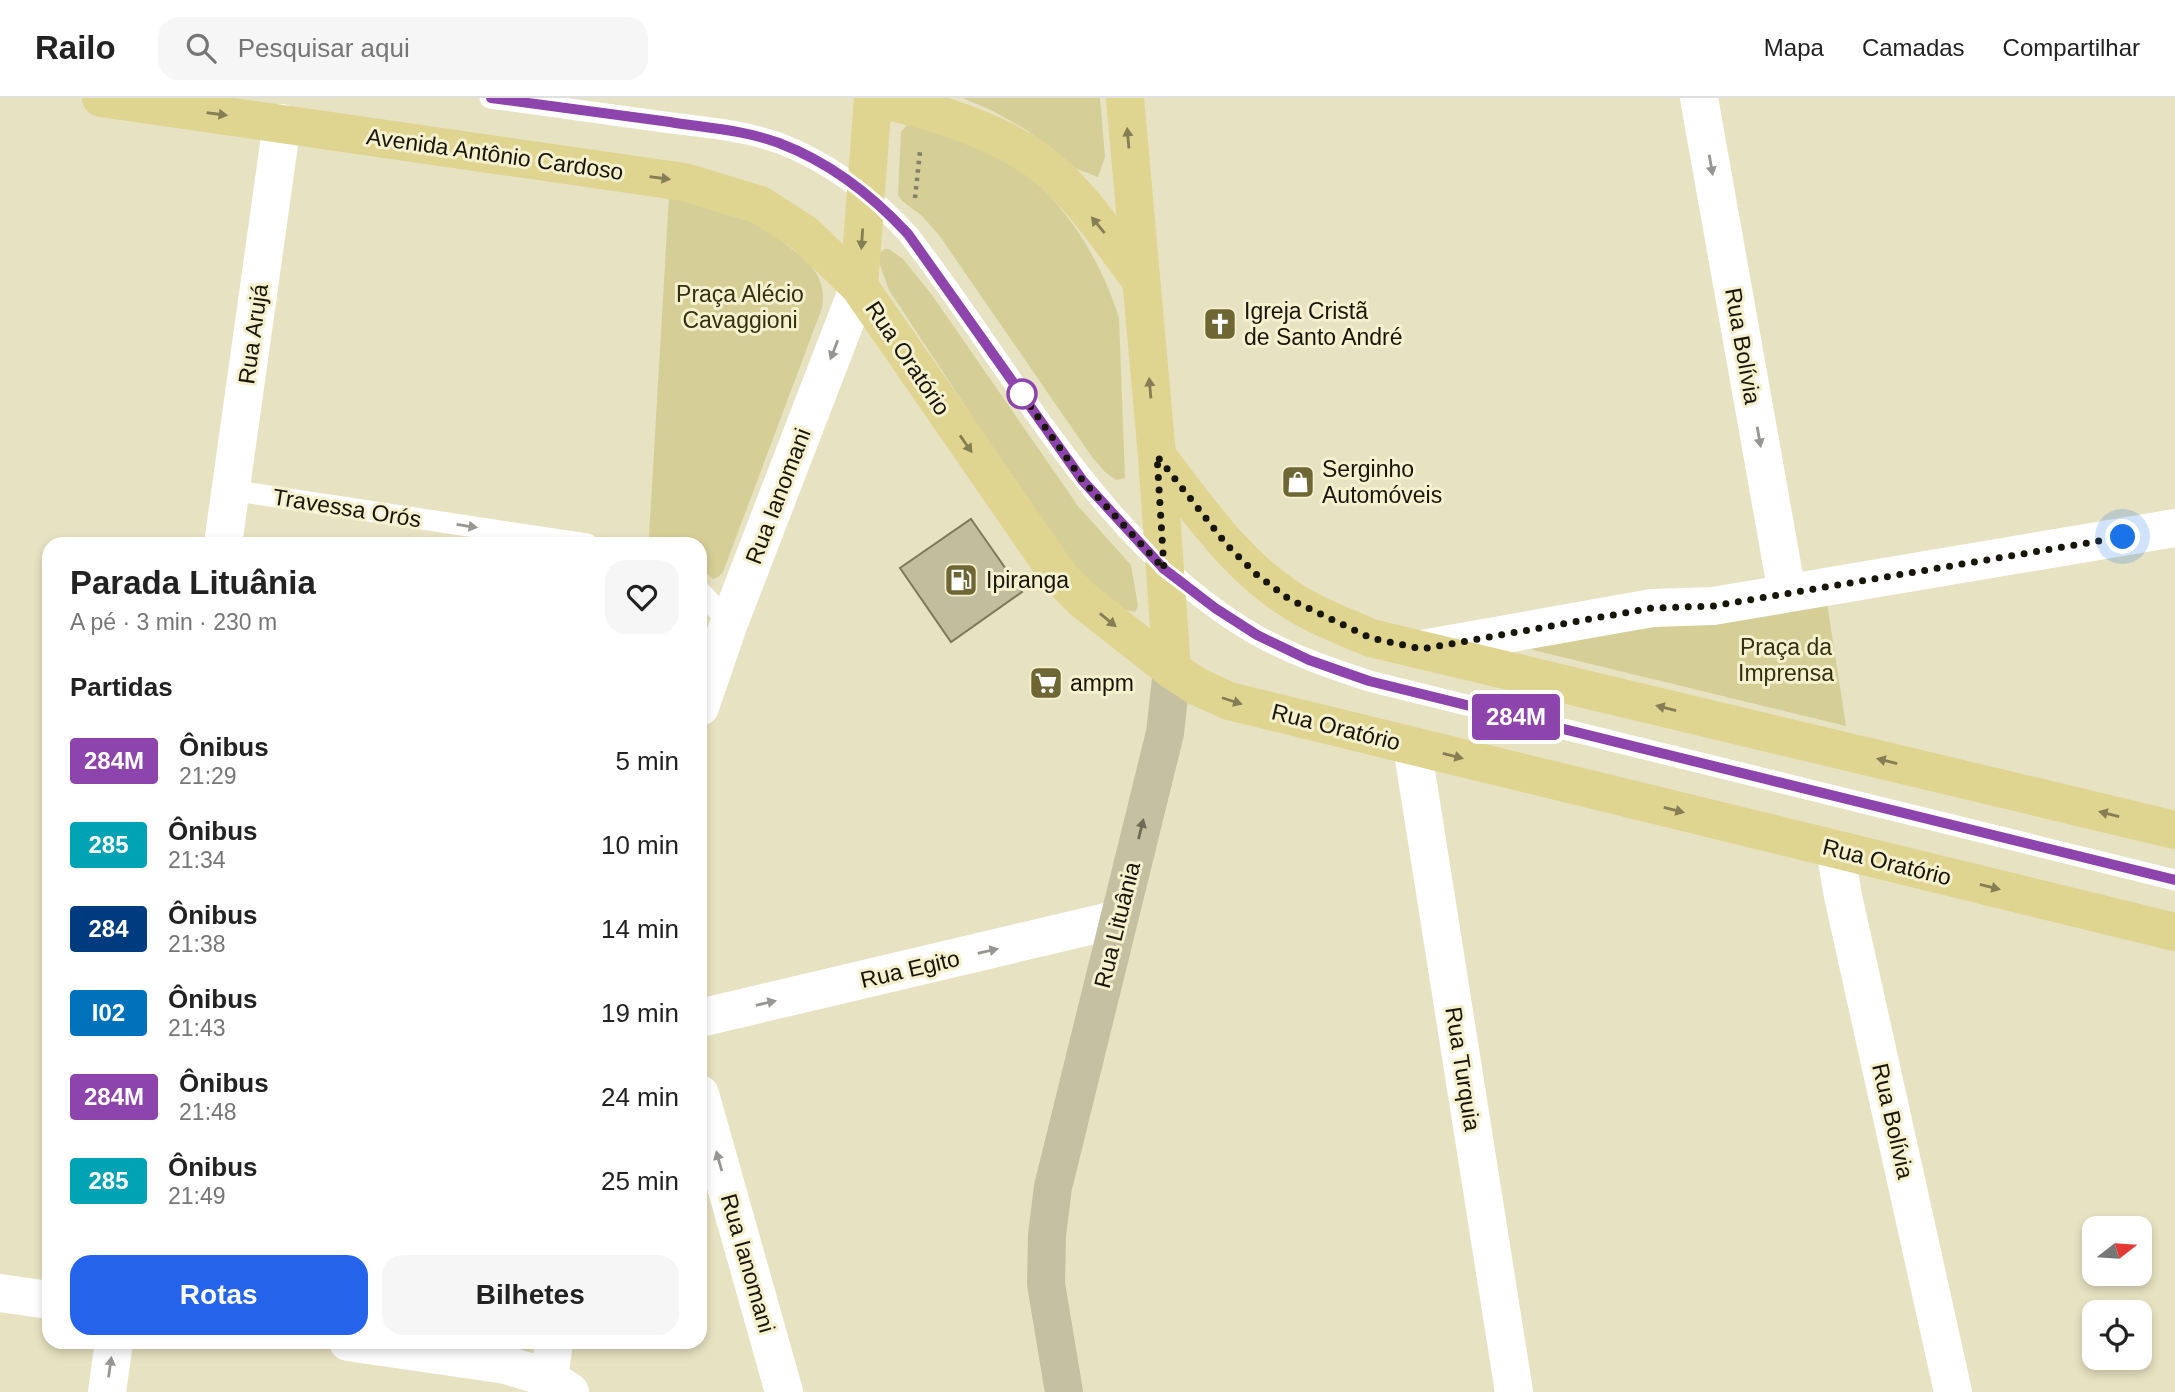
<!DOCTYPE html>
<html lang="pt">
<meta charset="utf-8">
<style>
body{margin:0;font-family:Arial,sans-serif;background:#f6f6f6;color:#222;height:100vh;display:flex;flex-direction:column;font-size:26px;white-space:nowrap}
*{box-sizing:border-box;margin:0}
p{font-size:23px;color:#767676}
.icon{flex:none;width:38px;height:38px;fill:none;stroke:currentColor;stroke-width:2;stroke-linecap:round;stroke-linejoin:round}
.map{position:relative;flex:1;overflow:hidden}
.sheet{position:absolute;left:42px;top:439px;width:665px;height:812px;display:flex;flex-direction:column;background:#fff;border-radius:21px;box-shadow:0 4px 10px #0003}
.sheet>*{flex:none}
.badge{padding:0 14px;border-radius:5px;font-size:24px;line-height:46px}
.needle{width:46px;rotate:73deg}
.tools{position:absolute;left:2082px;top:1118px;display:grid;gap:14px}
.tools a{display:grid;place-items:center;width:70px;height:70px;border-radius:14px;background:#fff;box-shadow:0 4px 10px #0003;font-size:35px}
.you{position:absolute;width:35px;height:35px;margin:-18px;border:5px solid #fff;border-radius:50%;background:#1a73e8;box-shadow:0 0 0 10px #1a73e833}
.map>.badge{position:absolute;translate:-50% -50%;box-shadow:0 0 0 4px #fff}
h2{padding:0 28px;font-size:26px;line-height:63px}
.round{display:grid;place-items:center;flex:none;width:74px;height:74px;border-radius:21px;background:#f6f6f6}
.overview{display:flex;align-items:center;justify-content:space-between;height:119px;padding:0 28px}
h1{font-size:33px;font-weight:700;line-height:52px}
.primary-button{display:flex;gap:14px;margin-top:auto;padding:14px 28px}
.primary-button a{flex:1;height:80px;border-radius:21px;background:#2563eb;color:#fff;font-size:28px;font-weight:700;line-height:80px;text-align:center}
.primary-button a+a{background:#f6f6f6;color:#222}
ul{padding:0;list-style:none}
li{display:flex;align-items:center;gap:21px;height:84px;padding:0 28px}
li div{flex:1}
li b{display:block;font-size:26px}
li em{font-style:normal}
li .badge{min-width:77px;font-weight:700;text-align:center}
header{display:flex;align-items:center;gap:42px;box-sizing:border-box;height:98px;padding:0 35px;background:#fff;border-bottom:2px solid #e0e0e0}
header strong{font-size:33px}
nav{display:flex;gap:38px;margin-inline-start:auto;font-size:24px}
.search{width:490px;height:63px;background:#f6f6f6;display:flex;align-items:center;gap:18px;box-sizing:border-box;padding:0 24px;border-radius:21px;color:#767676;font-size:26px}
.map>svg:first-child{display:block}
.green{fill:#d6ce97}
.building{fill:#c2be9d;stroke:#7e795b;stroke-width:2}
.lines{fill:none;stroke-linecap:round;stroke-linejoin:round}
.path{stroke:#837f68;stroke-width:4.5;stroke-dasharray:3.5 5;stroke-linecap:butt}
.lane{stroke:#fff;stroke-width:21}
.street{stroke:#fff;stroke-width:38}
.secondary{stroke:#c6c0a3;stroke-width:38}
.primary{stroke:#dfd490;stroke-width:38}
.oneway{fill:#857e54}
.oneway2{fill:#979691}
.oneway3{fill:#6f6b56}
.line-casing{stroke:#fff;stroke-width:16}
.line{stroke:#8e44ad;stroke-width:10}
.walk{stroke:#18160a;stroke-width:7;stroke-dasharray:0 12.6}
.stop-dot{fill:#fff;stroke:#8e44ad;stroke-width:3.5}
.labels{text-anchor:middle;dominant-baseline:central;stroke-width:6;stroke-linejoin:round;paint-order:stroke}
.street-label{font-size:23px;fill:#18160a;stroke:#f5f0ce}
.park-label{font-size:23px;fill:#35300e;stroke:#f5f0ce}
.poi-label{font-size:23px;fill:#18160a;stroke:#f5f0ce;text-anchor:start}
</style>
<header>
<strong>Railo</strong>
<div class="search"><svg class="icon" aria-label="search" viewBox="0 0 24 24"><circle cx="10" cy="10" r="6"/><path d="M15 15l6 6"/></svg>Pesquisar aqui</div>
<nav><a>Mapa</a><a>Camadas</a><a>Compartilhar</a></nav>
</header>
<div class="map">
<svg width="2175" height="1294" viewBox="0 0 2175 1294">
<rect width="100%" height="100%" fill="#e7e2c1"/>
<path class="green" d="M963,0h137l5,59 -7,20 -21,-8 -49,-38 -35,-20z
M907,27c15,3 34,3 48,9 16,7 63,32 75,43 42,36 73,89 89,141l6,160 -9,2 -11,-8 -13,-15 -153,-222 -18,-20 -19,-14 -4,-6 3,-63z
M669,98c27,8 58,14 83,26 12,5 22,13 32,21 23,17 44,33 38,65l-99,264 -5,5 -5,2 -13,-12v-23h-33l-18,-7z
M885,151h4l14,10 29,36 146,211 53,59 7,41 -3,6c-37,-5 -70,-57 -91,-86l-155,-236 -9,-25v-12z
M1827,505l19,123 -325,-79 138,-22z"/>
<path class="building" d="M971,421l51,73 -71,50 -51,-74z"/>
<g class="lines">
<path class="path" d="M915,100l5,-47"/>
<path class="lane" d="M490,0c58,8 116,16 174,24 38,5 78,8 115,21 50,19 93,52 129,91 109,140 190,309 348,401 36,20 74,33 113,46l806,199
M230,392l357,54
M700,493l29,32"/>
<path class="street" d="M1699,0l88,495
M223,446l59,-421
M1422,551l230,-41 61,-2 462,-78
M700,609l29,-84 130,-337
M1412,648l102,646
M1835,751l8,47 110,496
M700,920l419,-99
M700,996l84,298
M0,1195l49,7
M348,1244l158,23 43,13 21,14
M549,1280l5,-36
M107,1294l7,-50"/>
<path class="secondary" d="M1064,1294l-18,-108 1,-49 6,-48 112,-454 7,-63"/>
<path class="primary" d="M101,0l583,84 76,23 45,29 54,52 201,291 23,23 89,70 26,17 31,14 946,231
M876,0c53,12 122,32 166,66 39,30 68,76 98,115
M1125,0l32,358 15,214
M859,188l14,-188
M1157,358c39,50 77,107 131,142 25,17 55,28 83,40l804,192"/>
</g>
<defs><path id="oneway-solid" d="M-6-.8H1V-3.2L6.5 0L1 3.2V.8H-6Z" transform="scale(1.75)"/></defs>
<g class="oneway">
<use href="#oneway-solid" transform="translate(217 16) rotate(8)"/>
<use href="#oneway-solid" transform="translate(1128 40) rotate(-95)"/>
<use href="#oneway-solid" transform="translate(660 80) rotate(8)"/>
<use href="#oneway-solid" transform="translate(1098 127) rotate(-129)"/>
<use href="#oneway-solid" transform="translate(862 141) rotate(94)"/>
<use href="#oneway-solid" transform="translate(1150 290) rotate(-95)"/>
<use href="#oneway-solid" transform="translate(966 346) rotate(55)"/>
<use href="#oneway-solid" transform="translate(1108 522) rotate(39)"/>
<use href="#oneway-solid" transform="translate(1232 603) rotate(18)"/>
<use href="#oneway-solid" transform="translate(1666 610) rotate(-166)"/>
<use href="#oneway-solid" transform="translate(1453 658) rotate(14)"/>
<use href="#oneway-solid" transform="translate(1887 663) rotate(-166)"/>
<use href="#oneway-solid" transform="translate(1674 712) rotate(14)"/>
<use href="#oneway-solid" transform="translate(2109 716) rotate(-166)"/>
<use href="#oneway-solid" transform="translate(1990 789) rotate(14)"/>
</g>
<g class="oneway2">
<use href="#oneway-solid" transform="translate(1711 67) rotate(80)"/>
<use href="#oneway-solid" transform="translate(834 252) rotate(111)"/>
<use href="#oneway-solid" transform="translate(1759 339) rotate(80)"/>
<use href="#oneway-solid" transform="translate(467 428) rotate(9)"/>
<use href="#oneway-solid" transform="translate(988 853) rotate(-13)"/>
<use href="#oneway-solid" transform="translate(766 905) rotate(-13)"/>
<use href="#oneway-solid" transform="translate(719 1063) rotate(-106)"/>
<use href="#oneway-solid" transform="translate(110 1269) rotate(-82)"/>
</g>
<use class="oneway3" href="#oneway-solid" transform="translate(1141 731) rotate(-76)"/>
<g class="lines">
<defs>
<path id="line" d="M491,0c59,8 119,16 179,24 36,6 74,8 109,21 50,19 93,52 129,91l175,247 81,88 51,39 42,27 52,25 60,21 806,199"/>
</defs>
<use href="#line" class="line-casing"/>
<use href="#line" class="line"/>
<path class="walk" d="M1022,296l-3,-4 64,91 81,88 -7,-113 70,89 29,29 33,25 82,39 51,11 230,-41 61,-2 410,-69"/>
</g>
<defs>
<symbol id="church-square" viewBox="-11 -11 22 22"><rect x="-9" y="-9" width="18" height="18" rx="4" fill="#6e6633" stroke="#f5f0ce"/><path d="M-1.2-6h2.4v3.5h3.3v2.4h-3.3V6h-2.4V-.1h-3.3v-2.4h3.3Z" fill="#fff"/></symbol>
<symbol id="shop-square" viewBox="-11 -11 22 22"><rect x="-9" y="-9" width="18" height="18" rx="4" fill="#6e6633" stroke="#f5f0ce"/><path d="M-5-2.5h2.3a2.7 3.5 0 0 1 5.4 0H5L5.5 6h-11ZM-1.5-2.5h3a1.5 2.3 0 0 0-3 0Z" fill="#fff"/></symbol>
<symbol id="fuel-square" viewBox="-11 -11 22 22"><rect x="-9" y="-9" width="18" height="18" rx="4" fill="#6e6633" stroke="#f5f0ce"/><path d="M-5.5-6h7V0h2V4h1.3V-2.5L3-4.5l.8-.8L6-3V5H2.5V1h-1V6h-7ZM-4.2-4.7v3.2H.2V-4.7Z" fill="#fff"/></symbol>
<symbol id="supermarket-square" viewBox="-11 -11 22 22"><rect x="-9" y="-9" width="18" height="18" rx="4" fill="#6e6633" stroke="#f5f0ce"/><path d="M-6-5.5h2.5l.6 2H6L4.5 2H-2.5L-4.4-4H-6ZM-1.5 3.2a1.3 1.3 0 1 0 .1 0ZM3 3.2a1.3 1.3 0 1 0 .1 0Z" fill="#fff"/></symbol>
</defs>
<g fill-rule="evenodd">
<use href="#church-square" x="1201" y="207" width="38" height="38"/>
<use href="#shop-square" x="1279" y="365" width="38" height="38"/>
<use href="#fuel-square" x="942" y="463" width="38" height="38"/>
<use href="#supermarket-square" x="1027" y="566" width="38" height="38"/>
</g>
<circle class="stop-dot" cx="1022" cy="296" r="14"/>
<g class="labels">
<g class="street-label">
<text transform="translate(495 56) rotate(8)">Avenida Antônio Cardoso</text>
<text transform="translate(253 236) rotate(-82)">Rua Arujá</text>
<text transform="translate(1743 248) rotate(80)">Rua Bolívia</text>
<text transform="translate(908 260) rotate(56)">Rua Oratório</text>
<text transform="translate(778 398) rotate(-69)">Rua Ianomani</text>
<text transform="translate(347 410) rotate(9)">Travessa Orós</text>
<text transform="translate(1336 629) rotate(14)">Rua Oratório</text>
<text transform="translate(1887 764) rotate(14)">Rua Oratório</text>
<text transform="translate(1117 827) rotate(-76)">Rua Lituânia</text>
<text transform="translate(910 871) rotate(-13)">Rua Egito</text>
<text transform="translate(1463 971) rotate(81)">Rua Turquia</text>
<text transform="translate(1893 1023) rotate(77)">Rua Bolívia</text>
<text transform="translate(748 1165) rotate(74)">Rua Ianomani</text>
</g>
<g class="park-label">
<text x="740" y="196">Praça Alécio<tspan x="740" dy="26">Cavaggioni</tspan></text>
<text x="1786" y="549">Praça da<tspan x="1786" dy="26">Imprensa</tspan></text>
</g>
<g class="poi-label">
<text x="1244" y="213">Igreja Cristã<tspan x="1244" dy="26">de Santo André</tspan></text>
<text x="1322" y="371">Serginho<tspan x="1322" dy="26">Automóveis</tspan></text>
<text x="986" y="482">Ipiranga</text>
<text x="1070" y="585">ampm</text>
</g>
</g>
</svg>
<div class="tools">
<a><svg class="needle" viewBox="-14 -14 28 28"><path d="M0-13l5 13h-10z" fill="#e53935"/><path d="M0 13l5-13h-10z" fill="#767676"/></svg></a>
<a><svg class="icon" aria-label="locate" viewBox="0 0 24 24"><circle cx="12" cy="12" r="6"/><path d="M12 2v4M12 18v4M2 12h4M18 12h4"/></svg></a>
</div>
<div class="you" style="left:2123px;top:439px"></div>
<b class="badge" style="left:1516px;top:619px;background:#8e44ad;color:#fff">284M</b>
<section class="sheet">
<div class="overview"><div><h1>Parada Lituânia</h1><p>A pé · 3 min · 230 m</p></div><a class="round"><svg class="icon" aria-label="heart" viewBox="0 0 24 24"><path d="M12 20l-8-8c-3-5 5-10 8-4 3-6 11-1 8 4z"/></svg></a></div>
<h2>Partidas</h2>
<ul>
<li><span class="badge" style="background:#8e44ad;color:#fff">284M</span><div><b>Ônibus</b><p>21:29</p></div><em>5 min</em></li>
<li><span class="badge" style="background:#00a3b4;color:#fff">285</span><div><b>Ônibus</b><p>21:34</p></div><em>10 min</em></li>
<li><span class="badge" style="background:#003b80;color:#fff">284</span><div><b>Ônibus</b><p>21:38</p></div><em>14 min</em></li>
<li><span class="badge" style="background:#0072bc;color:#fff">I02</span><div><b>Ônibus</b><p>21:43</p></div><em>19 min</em></li>
<li><span class="badge" style="background:#8e44ad;color:#fff">284M</span><div><b>Ônibus</b><p>21:48</p></div><em>24 min</em></li>
<li><span class="badge" style="background:#00a3b4;color:#fff">285</span><div><b>Ônibus</b><p>21:49</p></div><em>25 min</em></li>
</ul>
<div class="primary-button"><a>Rotas</a><a>Bilhetes</a></div>
</section>
</div>
